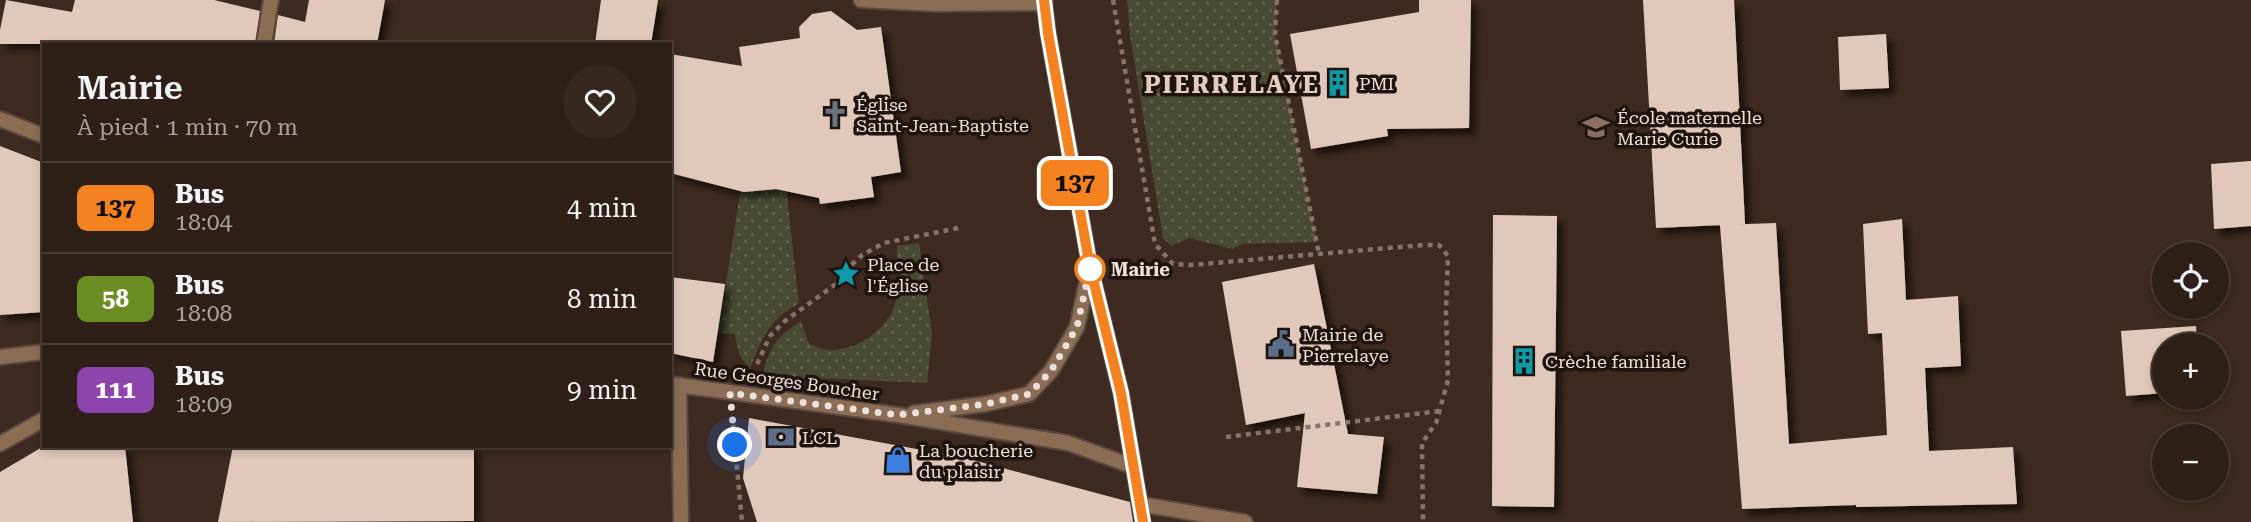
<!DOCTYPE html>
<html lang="fr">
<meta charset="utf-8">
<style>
body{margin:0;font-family:"Roboto Serif",serif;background:#362821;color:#f1f3f6;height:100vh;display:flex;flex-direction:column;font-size:26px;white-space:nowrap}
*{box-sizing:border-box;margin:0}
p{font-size:23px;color:#a7a3a2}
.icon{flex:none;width:38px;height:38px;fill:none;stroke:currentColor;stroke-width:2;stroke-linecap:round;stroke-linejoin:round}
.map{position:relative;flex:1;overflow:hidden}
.panel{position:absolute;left:42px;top:42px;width:630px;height:406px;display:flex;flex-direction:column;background:#2e2018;border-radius:0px;box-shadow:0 4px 10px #0003,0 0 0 2px #493e37}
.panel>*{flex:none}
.badge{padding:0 14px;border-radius:10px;font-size:24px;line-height:46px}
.controls{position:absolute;left:2152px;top:242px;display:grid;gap:14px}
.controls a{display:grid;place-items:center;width:77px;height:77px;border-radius:50%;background:#2e2018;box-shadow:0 4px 10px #0003,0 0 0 2px #493e37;font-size:35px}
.you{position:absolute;width:35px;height:35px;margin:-18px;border:5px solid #fff;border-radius:50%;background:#1a73e8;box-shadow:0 0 0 10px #1a73e833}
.map>.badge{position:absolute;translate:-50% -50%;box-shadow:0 0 0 4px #fff}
.round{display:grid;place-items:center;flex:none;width:74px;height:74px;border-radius:37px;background:#362821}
.overview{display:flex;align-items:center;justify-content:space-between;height:119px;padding:0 35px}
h1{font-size:33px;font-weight:600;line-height:52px}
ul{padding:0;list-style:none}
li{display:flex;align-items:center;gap:21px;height:91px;padding:0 35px;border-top:2px solid #493e37}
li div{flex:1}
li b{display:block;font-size:26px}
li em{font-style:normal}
li .badge{min-width:77px;font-weight:700;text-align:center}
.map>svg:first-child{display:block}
.grass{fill:url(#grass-dots)}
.building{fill:#e2c8bb;filter:url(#shadow)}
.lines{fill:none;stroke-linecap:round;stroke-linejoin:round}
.service-casing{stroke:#5a473e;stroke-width:18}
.minor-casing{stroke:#5a473e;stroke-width:18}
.tertiary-casing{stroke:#5a473e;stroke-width:18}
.path{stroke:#86746c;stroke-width:4.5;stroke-dasharray:5 5;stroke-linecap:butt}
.service{stroke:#8b6d55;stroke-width:14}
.minor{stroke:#8b6d55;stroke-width:14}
.tertiary{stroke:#8b6d55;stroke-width:14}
.line-casing{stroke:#fff;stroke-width:16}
.line{stroke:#f58220;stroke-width:10}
.walk{stroke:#eddfd9;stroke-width:7;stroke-dasharray:0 12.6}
.stop-dot{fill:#fff;stroke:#f58220;stroke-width:3.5}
.labels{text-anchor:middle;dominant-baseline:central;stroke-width:7;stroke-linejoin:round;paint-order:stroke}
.poi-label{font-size:18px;fill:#eddfd9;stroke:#1e1511;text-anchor:start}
.stop-label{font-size:18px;font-weight:bold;fill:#eddfd9;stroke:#1e1511;text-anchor:start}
.street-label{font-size:18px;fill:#eddfd9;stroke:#1e1511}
.district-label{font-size:24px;font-weight:bold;letter-spacing:2px;fill:#e5cbbe;stroke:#1e1511}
</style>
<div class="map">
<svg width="2251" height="522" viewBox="0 0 2251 522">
<defs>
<pattern id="grass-dots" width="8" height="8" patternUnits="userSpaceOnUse" patternTransform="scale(1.75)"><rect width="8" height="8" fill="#484b32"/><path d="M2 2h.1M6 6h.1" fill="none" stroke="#63644f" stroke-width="1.8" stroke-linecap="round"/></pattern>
<filter id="shadow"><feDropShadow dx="6" dy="6" stdDeviation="3.5" flood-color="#0009"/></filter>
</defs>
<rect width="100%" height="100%" fill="#3e2a20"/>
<path class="grass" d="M1127,0h150l-2,34 42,208 -75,2 -9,5 -44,-11 -18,8 -8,-8 -33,-203z
M781,143l18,160c-30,17 -37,35 -49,65 -11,-8 -13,-21 -15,-34l-17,-1 24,-152z
M919,243l13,91 -5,49 -110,-5 -37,3 -19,-1c9,-32 12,-41 40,-59l8,23c6,2 14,6 20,6 28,1 60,-21 67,-49 3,-16 1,-38 1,-55z"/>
<path class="building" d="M6,0l66,12 3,-12h139l46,11 -5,33h-255v-14z
M309,0h76l-8,44h-103l4,-29 27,7z
M601,0h57l-7,44h-56z
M1419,0h52l-2,128 -82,1 1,7 -77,13 -21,-115 129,-22z
M1643,0h91l11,224 -89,4z
M831,11l26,19 24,-3 20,145 -30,5 3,20 -54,7 -1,-6 -43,-9 -32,3 -74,-19v-119l72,12 -3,-19 61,-9 -1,-11 13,-13z
M1886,34l3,54 -49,2 -2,-53z
M0,146l44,17v149l-44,3z
M2251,161v65l-37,3 -3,-65z
M1493,215l64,1 -3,291 -62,-1z
M1902,219l4,81 52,-4 3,70 -36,2 4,83 84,-4 4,57 -161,3v-2l-114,4 -22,-284 56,-2 13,221 98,-9 -5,-102 -14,1 -5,-110z
M1314,264l34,170 36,3 -7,57 -80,-7 8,-74 -59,12 -24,-143z
M670,277l55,7 -12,78 -43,-9z
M2196,326l1,19h-32v48l-39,3 -5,-65z
M749,418l216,40 165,44 3,20h-376l-14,-44z
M44,446h81l8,76h-133v-50z
M233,446h241v75l-256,1z"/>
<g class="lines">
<defs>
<path id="service" d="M861,0l73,4 111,-1"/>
<path id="minor" d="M679,385l2,137
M0,444l44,-25"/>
<path id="tertiary" d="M1044,0l4,33 42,234 31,126 22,129
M264,44l7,-44
M0,119l44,17
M0,357l44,-5
M670,384l228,31 170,28 64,23
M914,413l72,-9 43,-10 22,-23 26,-44 12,-55
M1140,504l105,18"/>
</defs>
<use href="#service" class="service-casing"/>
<use href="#minor" class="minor-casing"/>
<use href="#tertiary" class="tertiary-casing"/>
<path class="path" d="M1113,0l42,244 18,20 18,1 232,-20h16l9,11 -2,55 2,69 -12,43 -14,20 1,79
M1277,0l-2,34 44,220
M757,364l13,-28 15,-15 51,-37 9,-13 17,-16 22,-12 79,-16
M733,425l9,97
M1226,437l214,-26"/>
<use href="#service" class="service"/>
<use href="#minor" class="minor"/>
<use href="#tertiary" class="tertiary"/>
</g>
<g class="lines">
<defs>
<path id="line" d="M1044,0l4,33 42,234 31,126 22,129"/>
</defs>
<use href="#line" class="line-casing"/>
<use href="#line" class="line"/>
<path class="walk" d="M735,445l-5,-52 168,22 88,-11 43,-10 22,-23 26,-44 13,-60v2"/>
</g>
<defs>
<symbol id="building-bare" viewBox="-9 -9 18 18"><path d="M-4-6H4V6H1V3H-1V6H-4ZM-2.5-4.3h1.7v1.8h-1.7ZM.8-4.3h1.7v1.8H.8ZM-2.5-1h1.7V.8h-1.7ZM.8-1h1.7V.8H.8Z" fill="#0f9aa8" stroke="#1e1511" stroke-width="2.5" paint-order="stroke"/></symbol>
<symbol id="church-bare" viewBox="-9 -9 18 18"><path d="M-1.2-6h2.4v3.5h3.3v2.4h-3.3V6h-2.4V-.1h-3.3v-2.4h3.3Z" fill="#6b7280" stroke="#1e1511" stroke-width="2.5" paint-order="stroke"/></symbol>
<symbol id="school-bare" viewBox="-9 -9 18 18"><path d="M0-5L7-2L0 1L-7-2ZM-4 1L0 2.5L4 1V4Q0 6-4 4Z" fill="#8d6e63" stroke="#1e1511" stroke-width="2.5" paint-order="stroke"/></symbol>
<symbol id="sight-bare" viewBox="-9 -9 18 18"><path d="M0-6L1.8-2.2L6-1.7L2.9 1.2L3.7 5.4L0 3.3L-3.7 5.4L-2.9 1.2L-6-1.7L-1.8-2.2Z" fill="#0f9aa8" stroke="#1e1511" stroke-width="2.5" paint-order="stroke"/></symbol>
<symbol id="civic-bare" viewBox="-9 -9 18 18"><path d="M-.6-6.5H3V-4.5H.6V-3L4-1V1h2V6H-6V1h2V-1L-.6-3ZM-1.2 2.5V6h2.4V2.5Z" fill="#5c6f8a" stroke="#1e1511" stroke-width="2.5" paint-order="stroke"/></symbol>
<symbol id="bank-bare" viewBox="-9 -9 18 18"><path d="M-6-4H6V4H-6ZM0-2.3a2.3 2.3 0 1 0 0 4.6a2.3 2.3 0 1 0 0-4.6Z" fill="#5c6f8a" stroke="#1e1511" stroke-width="2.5" paint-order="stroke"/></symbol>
<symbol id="shop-bare" viewBox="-9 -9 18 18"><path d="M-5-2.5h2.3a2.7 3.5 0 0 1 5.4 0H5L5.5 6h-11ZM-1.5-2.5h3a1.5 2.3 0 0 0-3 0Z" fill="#3f7fe0" stroke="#1e1511" stroke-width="2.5" paint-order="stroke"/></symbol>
</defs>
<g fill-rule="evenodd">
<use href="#building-bare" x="1319" y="64" width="38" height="38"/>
<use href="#church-bare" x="816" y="95" width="38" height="38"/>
<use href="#school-bare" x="1577" y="108" width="38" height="38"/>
<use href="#sight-bare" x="827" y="255" width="38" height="38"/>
<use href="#civic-bare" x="1262" y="325" width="38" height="38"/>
<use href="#building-bare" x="1505" y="342" width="38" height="38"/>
<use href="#bank-bare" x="762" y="418" width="38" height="38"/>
<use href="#shop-bare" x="879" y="441" width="38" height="38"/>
</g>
<circle class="stop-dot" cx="1090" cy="269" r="14"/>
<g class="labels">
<g class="poi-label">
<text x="1359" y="83">PMI</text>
<text x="856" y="104">Église<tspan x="856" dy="21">Saint-Jean-Baptiste</tspan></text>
<text x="1617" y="117">École maternelle<tspan x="1617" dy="21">Marie Curie</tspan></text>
<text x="867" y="264">Place de<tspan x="867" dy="21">l'Église</tspan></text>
<text x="1302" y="334">Mairie de<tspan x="1302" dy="21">Pierrelaye</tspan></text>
<text x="1545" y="361">Crèche familiale</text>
<text x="802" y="437">LCL</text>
<text x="919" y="450">La boucherie<tspan x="919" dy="21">du plaisir</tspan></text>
</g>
<g class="stop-label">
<text x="1111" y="269">Mairie</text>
</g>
<g class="street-label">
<text transform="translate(787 381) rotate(8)">Rue Georges Boucher</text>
</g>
<g class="district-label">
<text x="1232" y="85">PIERRELAYE</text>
</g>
</g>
</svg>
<div class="controls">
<a><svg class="icon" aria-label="locate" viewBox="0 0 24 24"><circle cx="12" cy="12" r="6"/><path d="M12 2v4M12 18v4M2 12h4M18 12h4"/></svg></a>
<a>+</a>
<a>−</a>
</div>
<div class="you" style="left:735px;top:445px"></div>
<b class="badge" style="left:1075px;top:183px;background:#f58220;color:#111">137</b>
<section class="panel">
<div class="overview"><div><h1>Mairie</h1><p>À pied · 1 min · 70 m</p></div><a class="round"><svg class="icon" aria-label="heart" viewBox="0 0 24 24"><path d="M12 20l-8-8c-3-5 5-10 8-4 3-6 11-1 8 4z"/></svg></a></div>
<ul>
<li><span class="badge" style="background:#f58220;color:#111">137</span><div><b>Bus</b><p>18:04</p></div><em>4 min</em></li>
<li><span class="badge" style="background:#6b8e23;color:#fff">58</span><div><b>Bus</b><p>18:08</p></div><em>8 min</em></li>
<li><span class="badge" style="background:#8e44ad;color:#fff">111</span><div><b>Bus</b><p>18:09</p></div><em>9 min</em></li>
</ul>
</section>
</div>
